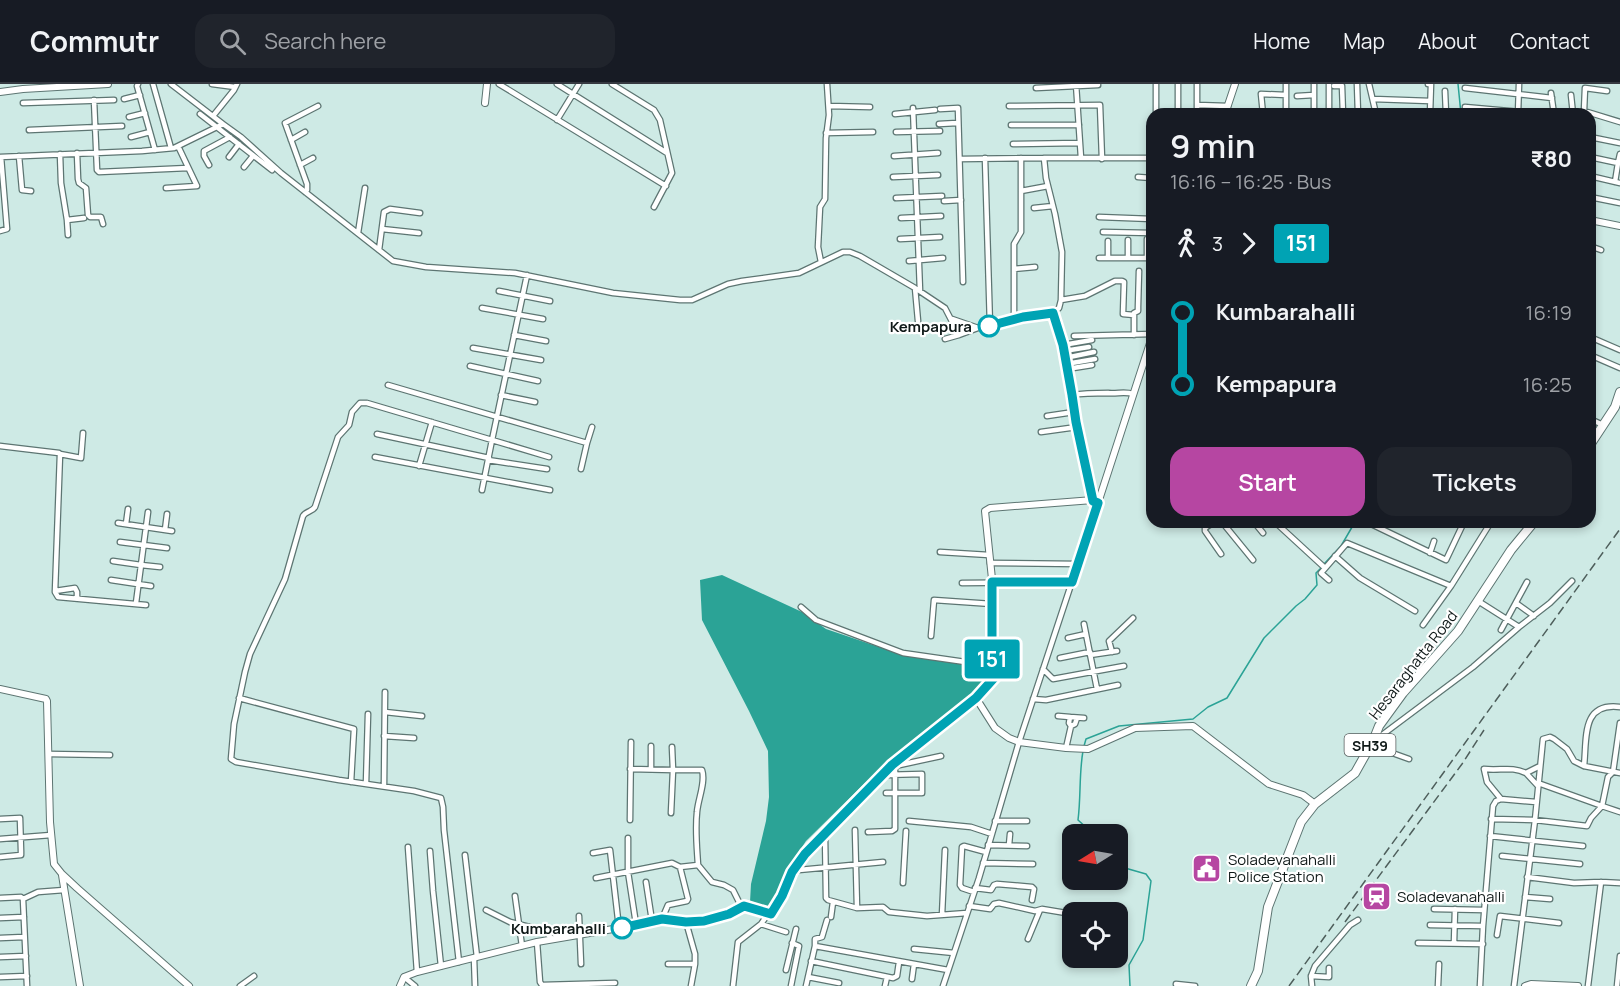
<!DOCTYPE html>
<meta charset="utf-8">
<style>
body{margin:0;font-family:Manrope,sans-serif;background:#20242c;color:#f1f3f6;height:100vh;display:flex;flex-direction:column;font-size:22px;white-space:nowrap}
*{box-sizing:border-box;margin:0}
p{font-size:20px;color:#9ea1a6}
.icon{flex:none;width:33px;height:33px;fill:none;stroke:currentColor;stroke-width:2;stroke-linecap:round;stroke-linejoin:round}
.map{position:relative;flex:1;overflow:hidden}
.details{position:absolute;left:1146px;top:24px;width:450px;height:420px;display:flex;flex-direction:column;background:#171b24;border-radius:18px;box-shadow:0 3px 9px #0003}
.details>*{flex:none}
.badge{padding:0 12px;border-radius:4px;font-size:21px;line-height:39px}
.needle{width:39px;rotate:259deg}
.buttons{position:absolute;left:1062px;top:740px;display:grid;gap:12px}
.buttons a{display:grid;place-items:center;width:66px;height:66px;border-radius:12px;background:#171b24;box-shadow:0 3px 9px #0003;font-size:30px}
.map>.badge{position:absolute;translate:-50% -50%;box-shadow:0 0 0 3px #fff}
.legs{display:flex;align-items:center;gap:9px;height:66px;padding:0 24px;font-size:20px}
.legs p{margin-inline-start:auto}
.summary{display:flex;align-items:center;justify-content:space-between;height:102px;padding:0 24px}
h1{font-size:33px;font-weight:600;line-height:45px}
.button{display:flex;gap:12px;margin-top:auto;padding:12px 24px}
.button a{flex:1;height:69px;border-radius:18px;background:#b646a2;color:#fff;font-size:24px;font-weight:600;line-height:69px;text-align:center}
.button a+a{background:#20242c;color:#f1f3f6}
ul{padding:0 24px;list-style:none}
li{display:flex;align-items:center;gap:21px;height:72px;font-size:22px}
li i{display:grid;place-items:center;width:9px;height:100%;margin:0 8px;background:currentColor}
li i::after{content:'';width:15px;height:15px;margin:-8px;border:4px solid;border-radius:50%;background:#171b24}
li p{margin-inline-start:auto}
li:first-child i{background:linear-gradient(#0000 50%,currentColor 0)}
li:last-child i{background:linear-gradient(currentColor 50%,#0000 0)}
header{display:flex;align-items:center;gap:36px;box-sizing:border-box;height:84px;padding:0 30px;background:#171b24;border-bottom:2px solid #363941}
header strong{font-size:28px}
nav{display:flex;gap:33px;margin-inline-start:auto;font-size:21px}
.search{width:420px;height:54px;background:#20242c;display:flex;align-items:center;gap:15px;box-sizing:border-box;padding:0 21px;border-radius:18px;color:#9ea1a6;font-size:22px}
.map>svg:first-child{display:block}
.water{fill:#2ba396}
.lines{fill:none;stroke-linecap:round;stroke-linejoin:round}
.stream{stroke:#2ba396;stroke-width:1.5}
.minor-casing{stroke:#5d7572;stroke-width:7}
.tertiary-casing{stroke:#5d7572;stroke-width:8}
.primary-casing{stroke:#5d7572;stroke-width:10}
.minor{stroke:#fff;stroke-width:4.5}
.tertiary{stroke:#fff;stroke-width:6}
.primary{stroke:#fff;stroke-width:8}
.rail{stroke:#4e5e5b;stroke-width:1.5;stroke-dasharray:9 4.5;stroke-linecap:butt}
.line-1-casing{stroke:#fff;stroke-width:14}
.line-1{stroke:#00a3b4;stroke-width:9}
.stop-1-dot{fill:#fff;stroke:#00a3b4;stroke-width:3}
.labels{text-anchor:middle;dominant-baseline:central;stroke-width:4.5;stroke-linejoin:round;paint-order:stroke}
.shield{fill:#fff;stroke:#565d5d;stroke-width:1.5}
.shield-label{font-size:14px;font-weight:bold;fill:#0e1817}
.stop-label{font-size:15px;font-weight:bold;fill:#0e1817;stroke:#fff;text-anchor:end}
.street-label{font-size:15px;fill:#0e1817;stroke:#fff}
.poi-label{font-size:15px;fill:#0e1817;stroke:#fff;text-anchor:start}
</style>
<header>
<strong>Commutr</strong>
<div class="search"><svg class="icon" aria-label="search" viewBox="0 0 24 24"><circle cx="10" cy="10" r="6"/><path d="M15 15l6 6"/></svg>Search here</div>
<nav><a>Home</a><a>Map</a><a>About</a><a>Contact</a></nav>
</header>
<div class="map">
<svg width="1620" height="902" viewBox="0 0 1620 902">
<rect width="100%" height="100%" fill="#ceeae5"/>
<path class="water" d="M722,491l80,37 24,17 56,19 41,10 63,9 5,4v7l-19,19 -107,86 -59,58 -18,27 -19,41 -7,1 -12,-8 1,-18 15,-63 3,-24 -1,-46 -19,-40 -47,-91 -2,-40z"/>
<g class="lines">
<path class="stream" d="M1458,0l3,30
M1324,480l17,-18 14,-24
M1084,662l2,-7 33,-13 74,-7 15,-12 19,-9 37,-60 32,-32 9,-7 12,-14 -1,-12 5,-5
M1083,667c-4,22 -2,46 -5,69l11,10 11,4
M1118,782l28,8 5,7 -8,59 -14,25 1,21"/>
<defs>
<path id="minor" d="M138,0l-1,2 18,64
M153,0l18,64
M212,0l23,3
M499,0l167,102
M557,0l110,69
M612,0l42,26 6,10 12,53 -18,34
M1076,0l5,74
M1286,0v30
M1357,0l1,30
M1369,0l7,30
M1428,0h3l-1,30
M1334,2h8l1,28
M1036,4l62,-3
M1465,4l87,10
M1445,7l1,23
M1607,7l-22,-3 -1,23 36,11
M1551,9l3,21
M1571,11l2,19
M1297,12l17,-1
M124,15l16,-4
M1373,15l57,2
M94,16l3,70 2,2 89,-4
M23,19l91,-3
M1197,21l31,1
M829,22l41,1
M1009,22l91,-1 2,54
M1465,23l79,7
M913,24l7,183
M940,25l18,-1 5,174
M200,30l72,56
M895,30l40,-4
M1156,30v-30
M1178,30v-30
M1197,30v-30
M1263,30l-2,-20 25,1
M1314,30v-30
M1329,30v-30
M1518,30l1,-30
M213,32l21,-26 3,-6
M129,33l16,-4
M557,36l22,-36
M223,40l18,13 40,36 112,88 33,6 89,6 98,20 67,7h12l36,-16 14,-3 57,-8 44,-21h7l10,4 55,32 30,20 14,27 19,-7 45,-11 30,-4 6,-5 2,-8 1,-48 -7,-38 -9,-36 -2,-20h108
M939,40l18,-1
M1011,41h68
M29,46l93,-4
M896,48l44,-1
M826,49l47,-1
M131,53l19,-5
M1590,53l30,6
M291,56l14,-8
M1013,60l67,-1
M77,69l1,26 1,4 7,5 2,27 2,2h11l2,7
M60,70l1,29 6,37 17,-2
M19,72l3,34 9,1
M894,72l44,-3
M0,73l142,-6 32,-3 49,-24 -52,-40
M229,73l10,-13
M1590,73l28,6 2,-9
M985,74l5,168
M960,75l84,-1
M209,81l-5,-9v-5l26,-14
M300,81l13,-7
M244,83l9,-11
M1590,92l30,7
M893,93l45,-2
M1138,93l14,1
M1615,98l3,-19h2
M166,104l31,-2 -19,-40
M1021,107l27,-5
M305,108l2,-2v-6l-22,-61 33,-17
M1590,113l30,6
M896,114l46,-2
M944,117l17,-1
M1034,124l19,-2
M1099,133l53,2
M901,134l40,-2
M67,136l1,15
M382,145l37,4
M0,147l7,-2 -6,-72
M1103,148l49,1
M358,149l7,-45
M900,155l40,-2
M1147,155v19
M1128,156v18
M1590,162l11,4
M379,166l5,-38 6,-3 30,4
M1099,174h53
M1108,174v-17
M909,177l34,-3
M821,178l-3,-15 2,-40 5,-8 1,-61 3,-23 -2,-31
M1014,185l21,-2
M1151,194h1
M915,204l3,33
M499,207l51,10
M1150,208h2
M1061,216l24,-4 30,-15h7l2,1 -1,32 11,1
M1150,222l2,1
M482,224l61,11
M1053,229l10,32 9,50 4,27 17,78
M952,235l26,9
M1014,235v-75l7,-12v-74
M514,251l32,6
M1134,251v-22l4,-2v-4l1,-36
M1074,252l78,-2
M1590,253l30,13
M945,255l14,-4
M1063,261l29,-5
M473,264l68,12
M1064,267l25,-4
M1590,271l30,13
M1065,274l29,-6
M1066,280l29,-5
M470,282l68,15
M1067,285l25,-4
M388,301l199,58 -6,26
M501,311l34,7
M1072,311c13,-2 24,-2 36,-2 9,1 17,-2 25,1
M1047,332l27,-4
M1590,335l13,6
M1041,348l36,-5
M377,350l112,24
M587,359l5,-16
M0,362l59,7 1,1 -5,138 3,5 88,8
M60,370l21,4 2,-25
M375,373l175,33
M488,376l59,9
M419,382l13,-44
M482,406l10,-50 57,17
M148,428l-7,53 19,2
M1214,438l-9,6v3l16,23
M1222,438l31,38
M1254,438l9,11
M1275,438l50,46
M1367,438l79,38 18,-38
M118,439l54,8
M1336,439v-1
M126,440l2,-15
M165,446l2,-16
M120,458l47,6
M940,468l49,3
M1430,469l4,-12
M1335,472l25,22 55,33
M113,477l28,4 -5,38
M990,479l88,1
M111,496l40,6
M1329,496l-8,-7 26,-30 104,43
M962,499l110,-1
M55,507l20,-3 2,4v6
M1478,517l41,26
M1516,519l18,13
M801,523l15,13 87,33 90,13
M1084,540l13,65
M1423,541l28,-39 40,-64
M1501,546l26,-48
M931,552l3,-36 58,4
M1068,554l18,-4
M1112,568l-3,-11 24,-23
M1090,571l27,-4
M1060,574l30,-6
M1043,585l10,10 71,-13
M239,614l115,31 -3,53
M1033,615l13,1 72,-15
M1620,623c-39,-5 -33,31 -36,59l36,7
M385,628l37,4
M1058,632l12,1
M1071,642l-2,-3 1,-6 14,1
M384,652l30,2
M1374,657l99,-74 46,-40 31,-24 22,-22
M1370,661l39,14
M651,662v23
M1066,664l5,-22 4,-2 2,-6
M49,670l61,1
M895,682l46,-10
M630,685l43,1 -1,-23
M1526,689l12,13
M883,691l39,-1v19h-36
M1538,699l64,23 6,-29 5,-5 7,-49
M366,700l2,-70
M384,702l1,-94
M1501,715l-14,-17 -3,-13c16,2 28,-3 42,4l14,-7
M0,735l20,-1 1,33v4l-21,2
M1491,735l44,1 52,6 4,-8 11,-12 18,6
M630,736l1,-78
M909,737l62,6 21,7
M995,737h32
M855,746l2,78
M868,748l24,-1 3,-2v-66
M825,750l1,64 2,2 29,8 26,-1 6,5 38,4 40,-3
M1490,752l93,10
M628,754v34l8,52
M0,755l51,-4
M988,761l39,1
M1009,761l1,-11
M408,763l9,125
M430,767l3,40 8,75
M593,769l17,-3 9,78
M465,771l12,102
M1502,772l78,8
M983,779l50,1
M698,781l14,17 12,3 9,5 6,12v7
M795,783l4,3 84,-8
M1527,793l47,6 27,-1 19,1
M596,794l76,-15 8,4 18,-2c-1,-17 -3,-35 -1,-53 1,-13 9,-30 5,-42h-29l-2,43
M646,798l6,39
M903,799l3,-52
M975,804l16,2 3,-5 3,-1 35,3 2,2 -2,11
M974,808l-12,-4 -2,-3 2,-38 2,-1 22,6
M515,812l7,50
M1525,813l25,2
M0,814l21,-1 2,2 4,87
M23,815l15,-7 26,-2
M969,822l21,3 4,-5 5,-1 36,8 7,-2 30,5
M1434,825l50,1
M486,826l24,12 35,9 7,8
M942,831l3,-65
M579,832l2,48
M831,833l2,-15
M0,834l24,-1
M662,835l6,-14 19,-4 1,-2 -8,-32
M686,838l9,32v10l-4,22
M761,840l25,8
M1430,841l53,1
M1497,851l3,-19 59,7
M0,854l24,-1
M1028,855l12,-29
M537,858l3,40 2,3 73,-2
M1418,859l65,1
M1454,859l1,-34
M815,862v-7l7,-2 5,-17
M914,865l40,4
M0,873l26,-1
M474,874l1,28
M811,877l82,17 4,-2 2,-14
M459,878l-15,-132 -1,-23 -2,-9 -27,-7 -75,-11 -103,-18 -5,-3 3,-35 11,-52 5,-18 35,-75 18,-63c3,-5 9,-4 12,-9l23,-70 11,-12 3,-13 8,-9h7l125,37 35,-165
M668,880h27
M786,886l10,-41
M1311,892l18,1v-9
M0,893l27,-1
M404,893l11,9
M808,893l31,6
M912,895l2,-15
M1176,900l19,2
M240,902l14,-10
M733,902l5,-44 23,-18 7,-10
M791,902l8,-40 -7,-3
M806,902l9,-40 133,24
M885,902l2,-9
M943,902l36,-108 40,-136 79,-239
M1312,902l-1,-10 4,-10 35,-41 8,-5
M1438,902l1,-22
M1480,902l3,-60 10,-120 3,-5 5,-2 35,3
M1514,902l21,-166 8,-81 7,-2 4,2 13,10 7,12 10,5
M1588,902l13,-104
M1617,902l3,-30"/>
<path id="tertiary" d="M0,8l23,-3 85,-5
M485,19l2,-19
M1225,30l10,-30
M1590,136l30,6
M0,605l46,10 1,2 3,121 4,42 8,10 15,14 112,98
M976,614l19,30 14,10 10,4 47,6 22,1 47,-21 58,-2 76,58 34,11 12,9
M62,791l18,111
M400,902l4,-9 13,-5 120,-30 82,-14 43,-9 24,3 17,-1 26,-7 15,-8 24,8 5,-1 19,-41 13,-19 88,-88 83,-67 19,-21v-5l-3,-11v-82l-7,-68 5,-3 103,-8 5,3 54,-166
M1525,902l6,-2 47,2"/>
<path id="primary" d="M1590,361l25,-38 5,-15
M1251,902l7,-15 10,-64 33,-85 14,-18 40,-31 18,-32 6,-15 24,-33 55,-62 53,-81 23,-28"/>
</defs>
<use href="#minor" class="minor-casing"/>
<use href="#tertiary" class="tertiary-casing"/>
<use href="#primary" class="primary-casing"/>
<use href="#minor" class="minor"/>
<use href="#tertiary" class="tertiary"/>
<use href="#primary" class="primary"/>
<path class="rail" d="M1345,838l117,-158 22,-34
M1289,902l331,-457"/>
</g>
<g class="lines">
<defs>
<path id="line-1" d="M622,844l40,-9 24,3 18,-1 25,-7 15,-8 27,8 11,-18 10,-24 13,-18 87,-89 84,-67 19,-21v-5l-3,-10v-80h80l26,-79 -5,-2 -17,-79 -4,-27 -9,-50 -10,-32 -30,4 -34,9"/>
</defs>
<use href="#line-1" class="line-1-casing"/>
<use href="#line-1" class="line-1"/>
</g>
<defs>
<symbol id="civic-square" viewBox="-11 -11 22 22"><rect x="-9" y="-9" width="18" height="18" rx="4" fill="#b646a2" stroke="#fff"/><path d="M-.6-6.5H3V-4.5H.6V-3L4-1V1h2V6H-6V1h2V-1L-.6-3ZM-1.2 2.5V6h2.4V2.5Z" fill="#fff"/></symbol>
<symbol id="station-square" viewBox="-11 -11 22 22"><rect x="-9" y="-9" width="18" height="18" rx="4" fill="#b646a2" stroke="#fff"/><path d="M-3-6H3Q5-6 5-4V2Q5 4 3 4L4.5 6H3L1.5 4h-3L-3 6H-4.5L-3 4Q-5 4-5 2V-4Q-5-6-3-6ZM-3.5-4v3h7v-3ZM-3.5 1v1.5H-2V1ZM2 1v1.5H3.5V1Z" fill="#fff"/></symbol>
</defs>
<g fill-rule="evenodd">
<use href="#civic-square" x="1190" y="768" width="33" height="33"/>
<use href="#station-square" x="1360" y="796" width="33" height="33"/>
</g>
<g class="stop-1-dot">
<circle cx="989" cy="242" r="10"/>
<circle cx="622" cy="844" r="10"/>
</g>
<g class="labels">
<rect class="shield" x="1344.5" y="650" width="51" height="22" rx="4.5"/>
<g class="shield-label">
<text x="1370" y="661">SH39</text>
</g>
<g class="stop-label">
<text x="972" y="242">Kempapura</text>
<text x="606" y="844">Kumbarahalli</text>
</g>
<g class="street-label">
<text transform="translate(1413 581) rotate(-52)">Hesaraghatta Road</text>
</g>
<g class="poi-label">
<text x="1228" y="775">Soladevanahalli<tspan x="1228" dy="17">Police Station</tspan></text>
<text x="1397" y="812">Soladevanahalli</text>
</g>
</g>
</svg>
<div class="buttons">
<a><svg class="needle" viewBox="-14 -14 28 28"><path d="M0-13l5 13h-10z" fill="#e53935"/><path d="M0 13l5-13h-10z" fill="#9ea1a6"/></svg></a>
<a><svg class="icon" aria-label="locate" viewBox="0 0 24 24"><circle cx="12" cy="12" r="6"/><path d="M12 2v4M12 18v4M2 12h4M18 12h4"/></svg></a>
</div>
<b class="badge" style="left:992px;top:575px;background:#00a3b4;color:#fff">151</b>
<section class="details">
<div class="summary"><div><h1>9 min</h1><p>16:16 – 16:25 · Bus</p></div><b>₹80</b></div>
<div class="legs"><svg class="icon" aria-label="walk" viewBox="0 0 24 24"><circle cx="13" cy="4" r="2"/><path d="M13 8l-2 6 4 7M11 14l-3 7M7 12l3-4h3l4 4"/></svg>3<svg class="icon" aria-label="forward" viewBox="0 0 24 24"><path d="M9 5l7 7-7 7"/></svg><b class="badge" style="background:#00a3b4;color:#fff">151</b></div>
<ul>
<li><i style="color:#00a3b4"></i><b>Kumbarahalli</b><p>16:19</p></li>
<li><i style="color:#00a3b4"></i><b>Kempapura</b><p>16:25</p></li>
</ul>
<div class="button"><a>Start</a><a>Tickets</a></div>
</section>
</div>
